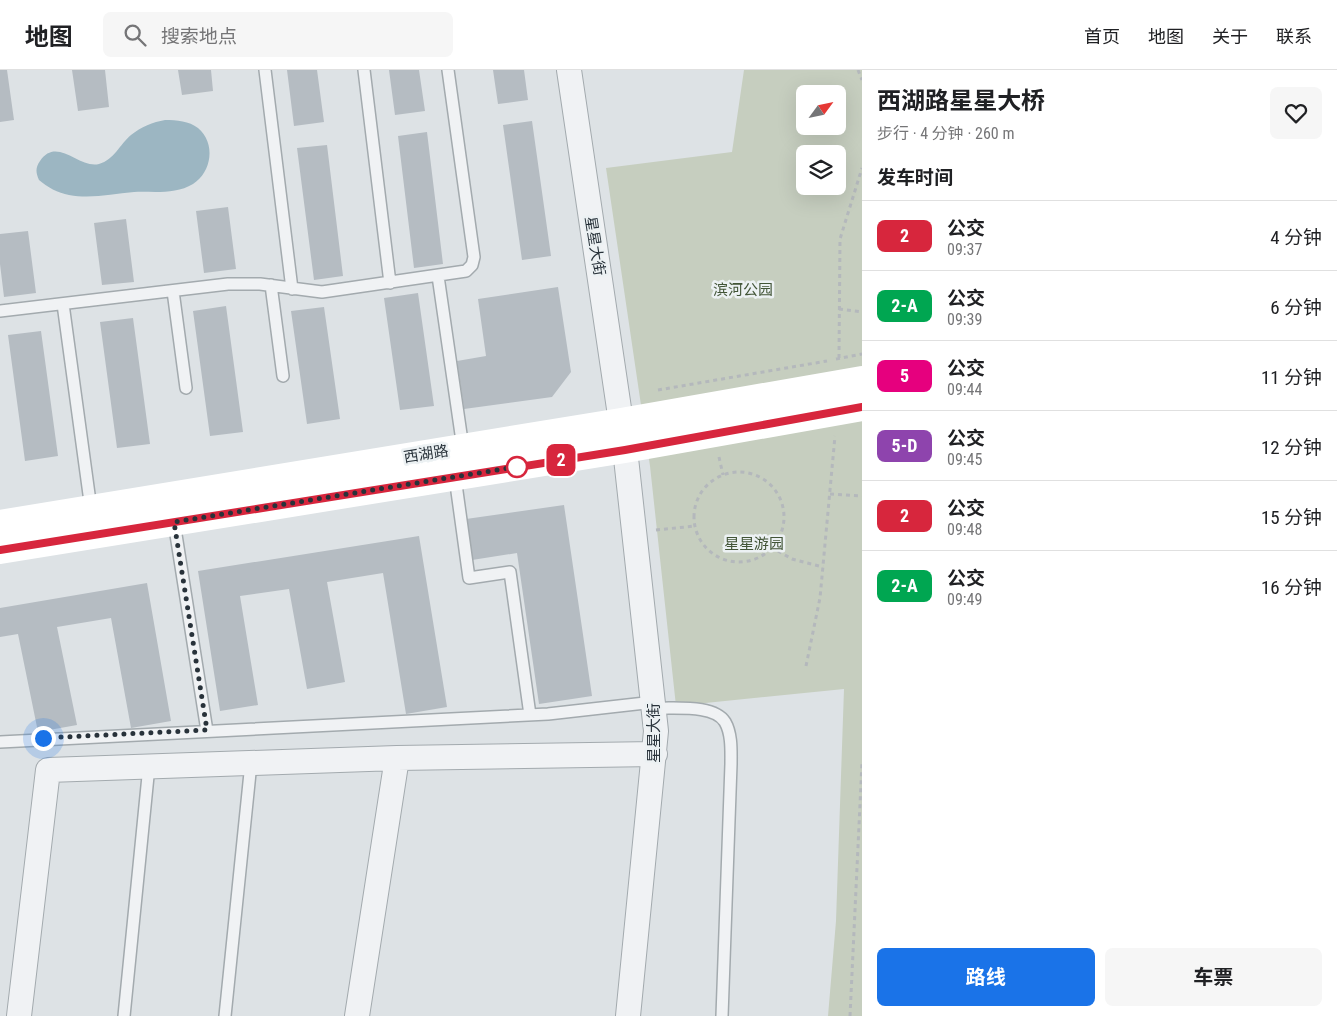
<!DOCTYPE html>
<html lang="zh">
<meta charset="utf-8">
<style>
body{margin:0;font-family:"Roboto Condensed","Noto Sans SC",sans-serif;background:#f6f6f6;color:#202124;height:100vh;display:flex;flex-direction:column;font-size:19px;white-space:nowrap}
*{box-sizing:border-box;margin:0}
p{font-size:16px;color:#757577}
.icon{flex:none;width:28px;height:28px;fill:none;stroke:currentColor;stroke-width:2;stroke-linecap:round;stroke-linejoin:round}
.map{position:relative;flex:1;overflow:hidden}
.panel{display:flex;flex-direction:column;background:#fff;width:475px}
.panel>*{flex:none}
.badge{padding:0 10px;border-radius:8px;font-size:18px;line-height:32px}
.needle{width:32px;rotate:57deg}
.buttons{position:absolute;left:796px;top:15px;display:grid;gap:10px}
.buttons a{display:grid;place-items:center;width:50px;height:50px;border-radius:8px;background:#fff;box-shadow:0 5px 20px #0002;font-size:25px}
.you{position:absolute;width:25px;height:25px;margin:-12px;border:4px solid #fff;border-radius:50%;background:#1a73e8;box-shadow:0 0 0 8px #1a73e833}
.map>.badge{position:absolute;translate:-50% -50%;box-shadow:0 0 0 2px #fff}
h2{padding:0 15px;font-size:19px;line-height:45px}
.round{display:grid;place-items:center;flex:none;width:52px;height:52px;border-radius:8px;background:#f6f6f6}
.overview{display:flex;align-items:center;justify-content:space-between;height:85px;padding:0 15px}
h1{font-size:24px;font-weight:700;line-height:38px}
.cta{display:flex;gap:10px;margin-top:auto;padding:10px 15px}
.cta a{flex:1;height:58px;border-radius:8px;background:#1a73e8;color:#fff;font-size:20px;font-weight:700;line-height:58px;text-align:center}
.cta a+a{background:#f6f6f6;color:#202124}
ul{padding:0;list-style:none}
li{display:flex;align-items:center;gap:15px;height:70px;padding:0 15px;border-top:1px solid #e0e0e0}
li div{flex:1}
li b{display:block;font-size:19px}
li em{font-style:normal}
li .badge{min-width:55px;font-weight:700;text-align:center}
header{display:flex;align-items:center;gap:30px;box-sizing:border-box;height:70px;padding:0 25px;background:#fff;border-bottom:1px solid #e0e0e0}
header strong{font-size:24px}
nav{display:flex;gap:28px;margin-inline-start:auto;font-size:18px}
.search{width:350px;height:45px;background:#f6f6f6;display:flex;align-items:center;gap:12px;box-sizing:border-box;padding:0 18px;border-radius:8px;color:#757577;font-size:19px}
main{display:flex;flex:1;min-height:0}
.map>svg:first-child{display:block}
.green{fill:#c6cebf;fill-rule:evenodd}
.water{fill:#9cb6c2}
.building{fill:#b5bcc2}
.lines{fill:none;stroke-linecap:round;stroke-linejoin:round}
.service-casing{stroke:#a3aaae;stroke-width:14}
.minor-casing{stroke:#a3aaae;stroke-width:26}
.path{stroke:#b4b8bc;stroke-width:3;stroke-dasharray:4 4;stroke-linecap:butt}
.service{stroke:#f0f2f4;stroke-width:11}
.minor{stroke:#f0f2f4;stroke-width:24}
.secondary{stroke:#fff;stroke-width:28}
.line-casing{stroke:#fff;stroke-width:11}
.line{stroke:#d7263d;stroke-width:8}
.walk{stroke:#28323a;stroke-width:5;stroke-dasharray:0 9}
.stop-dot{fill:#fff;stroke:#d7263d;stroke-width:2.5}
.labels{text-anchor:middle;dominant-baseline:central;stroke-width:5;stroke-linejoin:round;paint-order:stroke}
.street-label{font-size:15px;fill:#28323a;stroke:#ecf1f3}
.park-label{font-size:15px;fill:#425537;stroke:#ecf1f3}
</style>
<header>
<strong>地图</strong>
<div class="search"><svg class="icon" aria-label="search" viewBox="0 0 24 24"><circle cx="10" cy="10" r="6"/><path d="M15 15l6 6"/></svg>搜索地点</div>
<nav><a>首页</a><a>地图</a><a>关于</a><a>联系</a></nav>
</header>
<main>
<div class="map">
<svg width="862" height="946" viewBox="0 0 862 946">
<rect width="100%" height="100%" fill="#dde2e5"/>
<path class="green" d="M744,0h118v946h-34l8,-95 8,-232 -168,17 -26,-240 -44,-298 126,-16zM805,24h33v32h-33zM805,84h33v32h-33z"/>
<path class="water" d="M165,50c12,0 24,1 33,8 18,15 14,44 -5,56 -18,11 -40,7 -59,8 -22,2 -43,7 -65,3 -11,-2 -22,-8 -30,-15 -3,-7 -4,-12 1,-19 17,-25 39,8 59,3 15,-4 21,-20 32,-29 10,-8 22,-13 34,-15z"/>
<path class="building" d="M0,0h7l7,50 -14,2z
M72,0h33l4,37 -31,4z
M178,0h33l2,21 -31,4z
M287,0h30l7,52 -30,4z
M389,0h30l6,41 -30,4z
M493,0h31l4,30 -30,4z
M532,51l19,135 -29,4 -19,-135z
M427,62l16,132 -29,4 -16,-132z
M327,75l16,131 -29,4 -17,-132z
M228,137l8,62 -32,4 -8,-62z
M126,149l8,63 -32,3 -8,-62z
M28,161l8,62 -32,4 -4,-33v-30z
M558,217l13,85 -19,25 -88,12 -7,-48 29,-5 -8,-57z
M418,223l16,113 -34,4 -16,-112z
M226,236l17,126 -33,4 -17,-125z
M324,237l16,112 -33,5 -16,-113z
M133,248l17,126 -33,4 -17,-126z
M41,261l17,125 -33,5 -17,-126z
M564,435l28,191 -53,8 -22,-151 -45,7 -6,-41z
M419,466l28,171 -41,7 -23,-141 -56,9 18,100 -38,7 -18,-100 -49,7 18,109 -38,6 -22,-140z
M147,513l24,138 -40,7 -20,-110 -54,9 20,98 -39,7 -20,-98 -18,3v-29z"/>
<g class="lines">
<defs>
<path id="service" d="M265,0l27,219
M364,0l26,213
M438,206l25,172
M271,215l12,91
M173,221l13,97
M63,234l28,205
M0,241l228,-27h32l62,8 144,-21 6,-6 2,-8 -26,-187
M455,407l14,101 41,-6 20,143
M174,452l33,209
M655,638c19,1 59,-4 70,14 7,12 6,29 6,42l-9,252
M0,672l548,-28 106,-12
M124,946l25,-250
M225,946l26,-253"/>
<path id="minor" d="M569,0l52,352
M625,379l31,282 -28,285
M19,946l29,-246 349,-12 258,-4
M357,946l40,-258"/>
</defs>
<use href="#service" class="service-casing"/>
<use href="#minor" class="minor-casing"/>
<path class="path" d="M858,0l4,10
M839,239l23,3
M839,288l1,-119 22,-71
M836,289l26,-5
M658,320l169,-29
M719,387l4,18
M694 447a45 45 0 1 1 90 0a45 45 0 1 1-90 0Z
M830,424l32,2
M656,460l39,-4
M771,477l21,12 31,8
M806,596l14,-68 15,-162
M850,946l12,-254"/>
<use href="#service" class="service"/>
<use href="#minor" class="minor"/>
<path class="secondary" d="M0,454l621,-102 241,-42
M0,480l625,-101 237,-42"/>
</g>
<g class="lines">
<defs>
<path id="line" d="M0,480l625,-100 237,-43"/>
</defs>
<use href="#line" class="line-casing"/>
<use href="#line" class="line"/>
<path class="walk" d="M43,668l164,-8 -33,-208 348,-56 -5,1"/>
</g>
<circle class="stop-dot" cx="517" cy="397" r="10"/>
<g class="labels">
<g class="street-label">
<text transform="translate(595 176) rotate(81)">星星大街</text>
<text transform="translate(426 384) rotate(-9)">西湖路</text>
<text transform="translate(654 663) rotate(-90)">星星大街</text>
</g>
<g class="park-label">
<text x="743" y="220">滨河公园</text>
<text x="754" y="474">星星游园</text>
</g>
</g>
</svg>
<div class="buttons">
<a><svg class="needle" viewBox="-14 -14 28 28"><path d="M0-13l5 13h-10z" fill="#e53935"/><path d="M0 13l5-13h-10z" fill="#757577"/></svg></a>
<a><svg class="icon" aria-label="layers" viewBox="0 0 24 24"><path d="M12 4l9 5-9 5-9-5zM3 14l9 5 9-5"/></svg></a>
</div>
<div class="you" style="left:43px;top:668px"></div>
<b class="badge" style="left:561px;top:390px;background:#d7263d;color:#fff">2</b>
</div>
<section class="panel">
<div class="overview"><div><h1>西湖路星星大桥</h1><p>步行 · 4 分钟 · 260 m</p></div><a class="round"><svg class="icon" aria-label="heart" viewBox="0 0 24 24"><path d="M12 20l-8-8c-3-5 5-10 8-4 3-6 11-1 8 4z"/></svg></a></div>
<h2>发车时间</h2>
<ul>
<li><span class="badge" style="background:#d7263d;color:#fff">2</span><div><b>公交</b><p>09:37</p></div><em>4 分钟</em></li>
<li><span class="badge" style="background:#00a651;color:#fff">2-A</span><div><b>公交</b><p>09:39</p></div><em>6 分钟</em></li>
<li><span class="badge" style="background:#e6007e;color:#fff">5</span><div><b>公交</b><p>09:44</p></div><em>11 分钟</em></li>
<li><span class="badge" style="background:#8e44ad;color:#fff">5-D</span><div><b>公交</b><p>09:45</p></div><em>12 分钟</em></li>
<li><span class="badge" style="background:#d7263d;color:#fff">2</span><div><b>公交</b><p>09:48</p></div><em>15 分钟</em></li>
<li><span class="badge" style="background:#00a651;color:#fff">2-A</span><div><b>公交</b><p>09:49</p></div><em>16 分钟</em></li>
</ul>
<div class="cta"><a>路线</a><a>车票</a></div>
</section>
</main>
